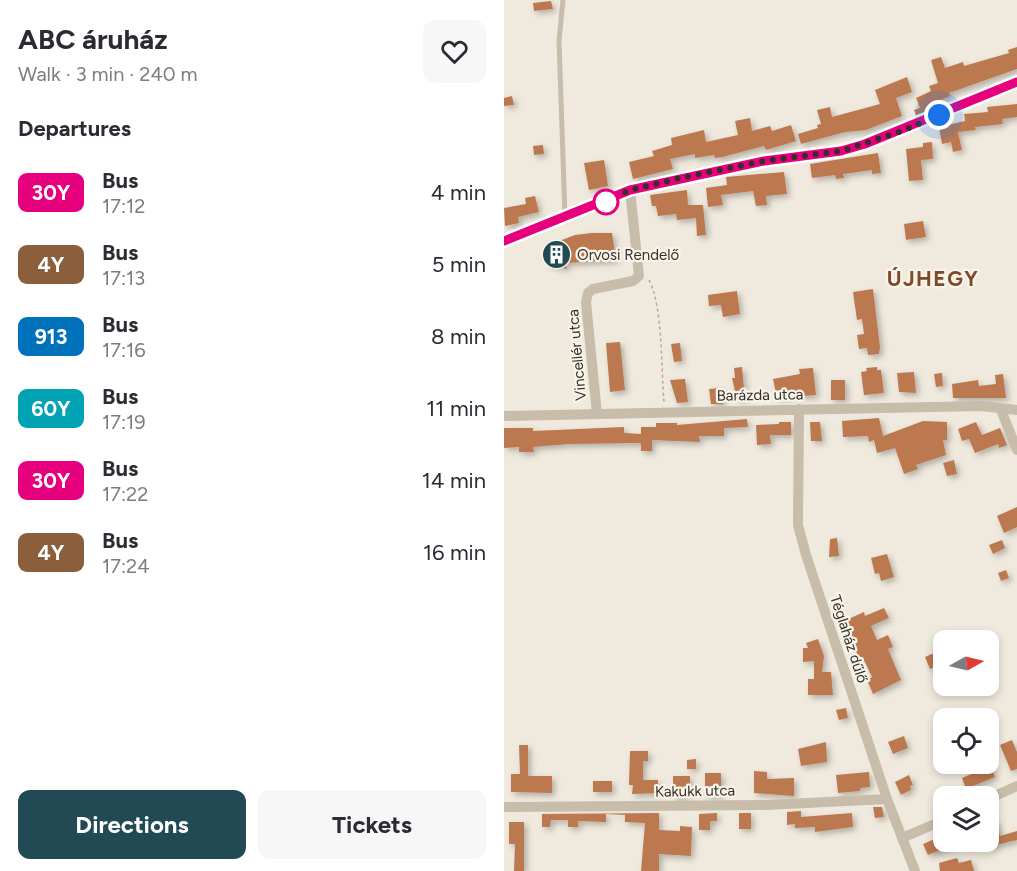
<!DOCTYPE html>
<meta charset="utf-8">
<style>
body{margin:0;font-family:Figtree,sans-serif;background:#f7f7f7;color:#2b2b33;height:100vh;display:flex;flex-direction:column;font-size:22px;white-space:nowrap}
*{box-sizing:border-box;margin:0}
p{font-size:20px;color:#7c7c81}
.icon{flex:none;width:33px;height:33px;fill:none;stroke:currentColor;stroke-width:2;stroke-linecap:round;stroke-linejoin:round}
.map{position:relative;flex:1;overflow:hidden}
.side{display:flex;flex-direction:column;background:#fff;width:504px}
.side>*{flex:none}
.badge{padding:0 12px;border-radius:9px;font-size:21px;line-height:39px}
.needle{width:39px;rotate:82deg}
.fabs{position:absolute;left:429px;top:630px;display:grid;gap:12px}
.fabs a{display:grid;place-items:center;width:66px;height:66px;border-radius:12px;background:#fff;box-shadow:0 3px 9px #0003;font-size:30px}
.you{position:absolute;width:30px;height:30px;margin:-15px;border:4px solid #fff;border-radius:50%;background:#1a73e8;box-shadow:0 0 0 9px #1a73e833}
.map>.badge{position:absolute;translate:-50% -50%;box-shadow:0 0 0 3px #fff}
h2{padding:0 18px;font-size:22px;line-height:54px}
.round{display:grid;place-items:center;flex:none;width:63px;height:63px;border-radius:12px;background:#f7f7f7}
.headline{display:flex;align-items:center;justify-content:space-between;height:102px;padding:0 18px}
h1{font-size:28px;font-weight:700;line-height:45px}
.action{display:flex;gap:12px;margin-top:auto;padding:12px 18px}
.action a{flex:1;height:69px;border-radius:12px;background:#224a54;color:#fff;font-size:24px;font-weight:700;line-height:69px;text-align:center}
.action a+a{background:#f7f7f7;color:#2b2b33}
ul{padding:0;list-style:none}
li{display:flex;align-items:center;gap:18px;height:72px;padding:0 18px}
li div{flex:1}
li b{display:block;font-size:22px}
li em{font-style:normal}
li .badge{min-width:66px;font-weight:700;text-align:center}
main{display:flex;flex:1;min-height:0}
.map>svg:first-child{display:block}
.building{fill:#bc7850;filter:url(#shadow)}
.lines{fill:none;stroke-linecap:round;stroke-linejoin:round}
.path{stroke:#b3a695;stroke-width:1.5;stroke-dasharray:3 3;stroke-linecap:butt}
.lane{stroke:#c8bcab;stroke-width:5}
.street{stroke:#c8bcab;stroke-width:10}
.line-casing{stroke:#fff;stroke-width:14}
.line{stroke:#e6007e;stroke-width:9}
.walk{stroke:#362f29;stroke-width:6;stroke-dasharray:0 10.8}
.stop-dot{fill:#fff;stroke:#e6007e;stroke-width:3}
.labels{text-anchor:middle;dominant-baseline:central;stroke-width:4.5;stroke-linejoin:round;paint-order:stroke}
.poi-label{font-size:15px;fill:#362f29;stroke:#f8f4ea;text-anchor:start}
.street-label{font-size:15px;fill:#362f29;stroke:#f8f4ea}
.district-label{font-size:21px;font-weight:bold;letter-spacing:1.5px;fill:#7e4829;stroke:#f8f4ea}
</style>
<main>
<section class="side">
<div class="headline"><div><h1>ABC áruház</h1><p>Walk · 3 min · 240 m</p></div><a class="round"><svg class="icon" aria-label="heart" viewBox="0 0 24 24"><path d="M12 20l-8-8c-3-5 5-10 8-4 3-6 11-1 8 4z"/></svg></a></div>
<h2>Departures</h2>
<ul>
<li><span class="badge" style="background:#e6007e;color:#fff">30Y</span><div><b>Bus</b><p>17:12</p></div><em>4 min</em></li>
<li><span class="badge" style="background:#8b5e3c;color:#fff">4Y</span><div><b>Bus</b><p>17:13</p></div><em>5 min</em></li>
<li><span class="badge" style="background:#0072bc;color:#fff">913</span><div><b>Bus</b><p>17:16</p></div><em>8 min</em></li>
<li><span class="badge" style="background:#00a3b4;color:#fff">60Y</span><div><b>Bus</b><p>17:19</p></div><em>11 min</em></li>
<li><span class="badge" style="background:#e6007e;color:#fff">30Y</span><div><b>Bus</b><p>17:22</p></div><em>14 min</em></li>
<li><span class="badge" style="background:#8b5e3c;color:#fff">4Y</span><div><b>Bus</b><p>17:24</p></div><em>16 min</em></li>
</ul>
<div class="action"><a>Directions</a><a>Tickets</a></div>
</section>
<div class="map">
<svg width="513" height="871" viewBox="0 0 513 871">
<defs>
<filter id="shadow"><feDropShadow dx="3" dy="3" stdDeviation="3" flood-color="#0004"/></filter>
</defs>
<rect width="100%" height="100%" fill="#f0eade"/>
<path class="building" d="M47,1l2,8 -19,2 -1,-8z
M513,47v22l-68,24 1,3 -23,10 2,4 -13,5 -2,-5 6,-2 -4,-10 15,-7 -2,-5 9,-3 -7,-23 10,-3 4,11 18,-6 1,4 45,-13 -1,-3z
M403,77l5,15 -16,6 6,18 -36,14 -21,2 -44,12 -3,-10 20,-6 -1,-3 4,-1 -4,-14 13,-3 2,10 48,-13 -5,-14z
M8,96l2,9 -10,1v-8z
M513,104v13l-15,2 1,5 -28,3 1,3 -18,2 4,18 -9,2 -2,-10 -9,2 -3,-17 26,-6 -1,-7 24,-2 -1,-5z
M246,118l2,13 18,-5 2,5 19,-6 5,16 -30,9 -2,-4 -42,11 -7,1 -1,-3 -19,3v-4l-25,5 3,10 -40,10 -4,-17 25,-6 -2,-5 20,-6 -1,-7 33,-8 2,12 32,-7 -3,-14z
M428,142l1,17 -12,1 2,20 -14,1 -3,-32 17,-2v-4z
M39,145l1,9 -10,1 -1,-9z
M374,153l3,20 -9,1v-4l-29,4 1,4 -8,1 -1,-4 -23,3 -2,-14z
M100,160l4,26 -19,4 -5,-27z
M280,172l3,22 -21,2 1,9 -11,1 -3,-15 -32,4 2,10 -15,2 -2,-19 21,-3 -1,-8z
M183,190l1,15h15l3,30 -9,1 -1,-18 -19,2 -1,-6 -18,2 -2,-10h-4l-2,-11z
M31,196l4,16 -21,5 1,6 -14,3 -1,-18 22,-4 -1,-6z
M419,221l3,16 -20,3 -2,-16z
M88,233h20l4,27 -50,3 1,6 -19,-5 -2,-18 29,-11z
M369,289l7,58 -1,7 -11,1 -1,-7 -8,1 -2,-14 7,-1 -2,-15 -5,1 -4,-28z
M233,291l3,23 -17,3 -2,-12 -12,1 -1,-11z
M116,342l5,48 -15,2 -4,-49z
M176,343l2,18 -8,1 -3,-18z
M238,367l3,32 -8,1 -5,-22h3l-1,-10z
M373,367v3h4l3,23 -20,2 -3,-23 6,-1 -1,-3z
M309,368l3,27 -13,1 -1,-2 -25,4 -4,-19 27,-5 -1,-5z
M410,372l2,21 -17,-1 -2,-19z
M438,373l1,13 -7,1 -2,-13z
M499,374l3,24h-53l-1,-14 26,-4 1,6 17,-2 -1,-9z
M181,379l3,23 -11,1 -7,-23z
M327,380h14v20h-14z
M217,388l2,16h-12l-2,-15z
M375,418l4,18 40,-15 24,1v18h-4l3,15 -30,10 2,4 -14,5 -9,-26 -18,5 -3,-13 -5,2 -1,-6 -25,1 -1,-16z
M243,419l1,8 -24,1v8h-25l1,6 -48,-2v11h-11v-8l-72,1 -36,3 1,5h-15v-5l-15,1v-20h29v3l91,-4v6l17,1v-7h15v-4h21v2z
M275,422h12v13h-21l1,9 -14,1 -1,-20 23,-1z
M306,422h10l2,19h-11z
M472,422l6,13 18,-7 7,17 -8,3 -1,-4 -23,9 -6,-14 -7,2 -4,-12z
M450,460l3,14 -10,2 -4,-13z
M513,507v20l-13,6 -7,-17z
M333,538l2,18 -10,1 1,-18z
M498,540l3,8 -12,6 -4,-9z
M383,554l7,23 -13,4 -2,-8 -4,1 -4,-16z
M502,570l3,8 -8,3 -3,-8z
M380,608l5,10 -18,8 6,14 11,-5 5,12 -5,2 13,31 -28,14 -6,-14 5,-3 -8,-17 -4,1 -16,-40 20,-9 1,4z
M314,639l6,17 -2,16h9l2,23h-25v-16h6v-18l-11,1v-14h5l-2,-5z
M437,650l3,13 -14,6 -5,-12z
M342,708l2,10 -9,2 -3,-10z
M400,736l4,12 -15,6 -5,-12z
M508,740l5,12v17l-6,2 -11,-26z
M322,742l1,20 -26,4 -3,-17z
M15,745h9v31h24v17l-41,-1v-18h9z
M126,751h18v10h-5v19h15v13l-26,1 1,-9h-4z
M192,759v10h-9v-9z
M486,766l5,11 -29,12 -4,-11z
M250,771l13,1v7l27,-1v18l-40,-3z
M365,772l1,15 -10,1v3l-22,2 -2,-18z
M201,773h16v23h-16z
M405,775l4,10 -3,1 1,4 -10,5 -6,-13z
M169,776h17v19h-7v3h-10z
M89,781h19v11h-19z
M369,807h9l2,10 -9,1z
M297,811v6l51,-4 1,14 -38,5v-5l-20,1v-4l-8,1v-13z
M155,813v17l21,1v-5l12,1 -1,29 -32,-2v17h-18l4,-48 -20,-1v-7l-19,-1v8l-28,-1v6h-10v-7h-17l-1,7h-8v-13z
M213,813v8h-7v9h-11v-16z
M235,813h12v16h-12z
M492,820l4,16 17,-5v9l-29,7v-25z
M5,822h15v49h-10l1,-27h-6z
M440,835v7h16l-32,13 -5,-11z
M453,858l2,5 12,-3 3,11h-34l-1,-8z"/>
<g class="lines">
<path class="path" d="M145,280c14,26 12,90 15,122"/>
<path class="lane" d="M59,0l-4,41 6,176"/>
<path class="street" d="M0,241l126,-51 134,-29 77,-10 24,-7 152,-62
M295,409l-1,116 8,30 81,244 28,72
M497,410l16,40
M93,414l-11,-112 2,-9 5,-4 40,-8 6,-5 -9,-86
M0,416l477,-10 36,4
M484,799l29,-13
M0,807l263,-2 120,-6
M398,838l42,-18"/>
</g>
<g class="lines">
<defs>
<path id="line" d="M0,241l126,-51 134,-29 77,-10 24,-7 152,-62"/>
</defs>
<use href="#line" class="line-casing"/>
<use href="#line" class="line"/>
<path class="walk" d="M102,202l24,-12 50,-12 84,-17 77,-10 61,-20 37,-16"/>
</g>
<defs>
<symbol id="building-disc" viewBox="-11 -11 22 22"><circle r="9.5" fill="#224a54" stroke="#f8f4ea"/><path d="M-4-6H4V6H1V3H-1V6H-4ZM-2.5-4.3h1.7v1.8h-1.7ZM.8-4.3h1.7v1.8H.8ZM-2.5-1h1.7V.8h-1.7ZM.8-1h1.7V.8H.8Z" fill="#fff"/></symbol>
</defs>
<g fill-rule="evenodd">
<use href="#building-disc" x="36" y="238" width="33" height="33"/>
</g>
<circle class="stop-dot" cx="102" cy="202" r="12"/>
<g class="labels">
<g class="poi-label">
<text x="73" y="255">Orvosi Rendelő</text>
</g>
<g class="street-label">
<text transform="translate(73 355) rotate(-95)">Vincellér utca</text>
<text transform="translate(256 395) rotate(-1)">Barázda utca</text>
<text transform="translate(345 639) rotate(72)">Téglaház dűlő</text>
<text transform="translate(191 791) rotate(-1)">Kakukk utca</text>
</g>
<g class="district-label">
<text x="429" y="278">ÚJHEGY</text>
</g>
</g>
</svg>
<div class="fabs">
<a><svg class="needle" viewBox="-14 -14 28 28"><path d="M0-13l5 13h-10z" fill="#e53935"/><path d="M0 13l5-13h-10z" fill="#7c7c81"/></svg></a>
<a><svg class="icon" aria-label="locate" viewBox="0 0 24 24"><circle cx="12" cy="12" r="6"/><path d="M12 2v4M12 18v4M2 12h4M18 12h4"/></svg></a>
<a><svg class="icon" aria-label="layers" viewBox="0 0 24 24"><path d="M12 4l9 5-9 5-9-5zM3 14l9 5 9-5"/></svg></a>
</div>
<div class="you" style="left:435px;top:115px"></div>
</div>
</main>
